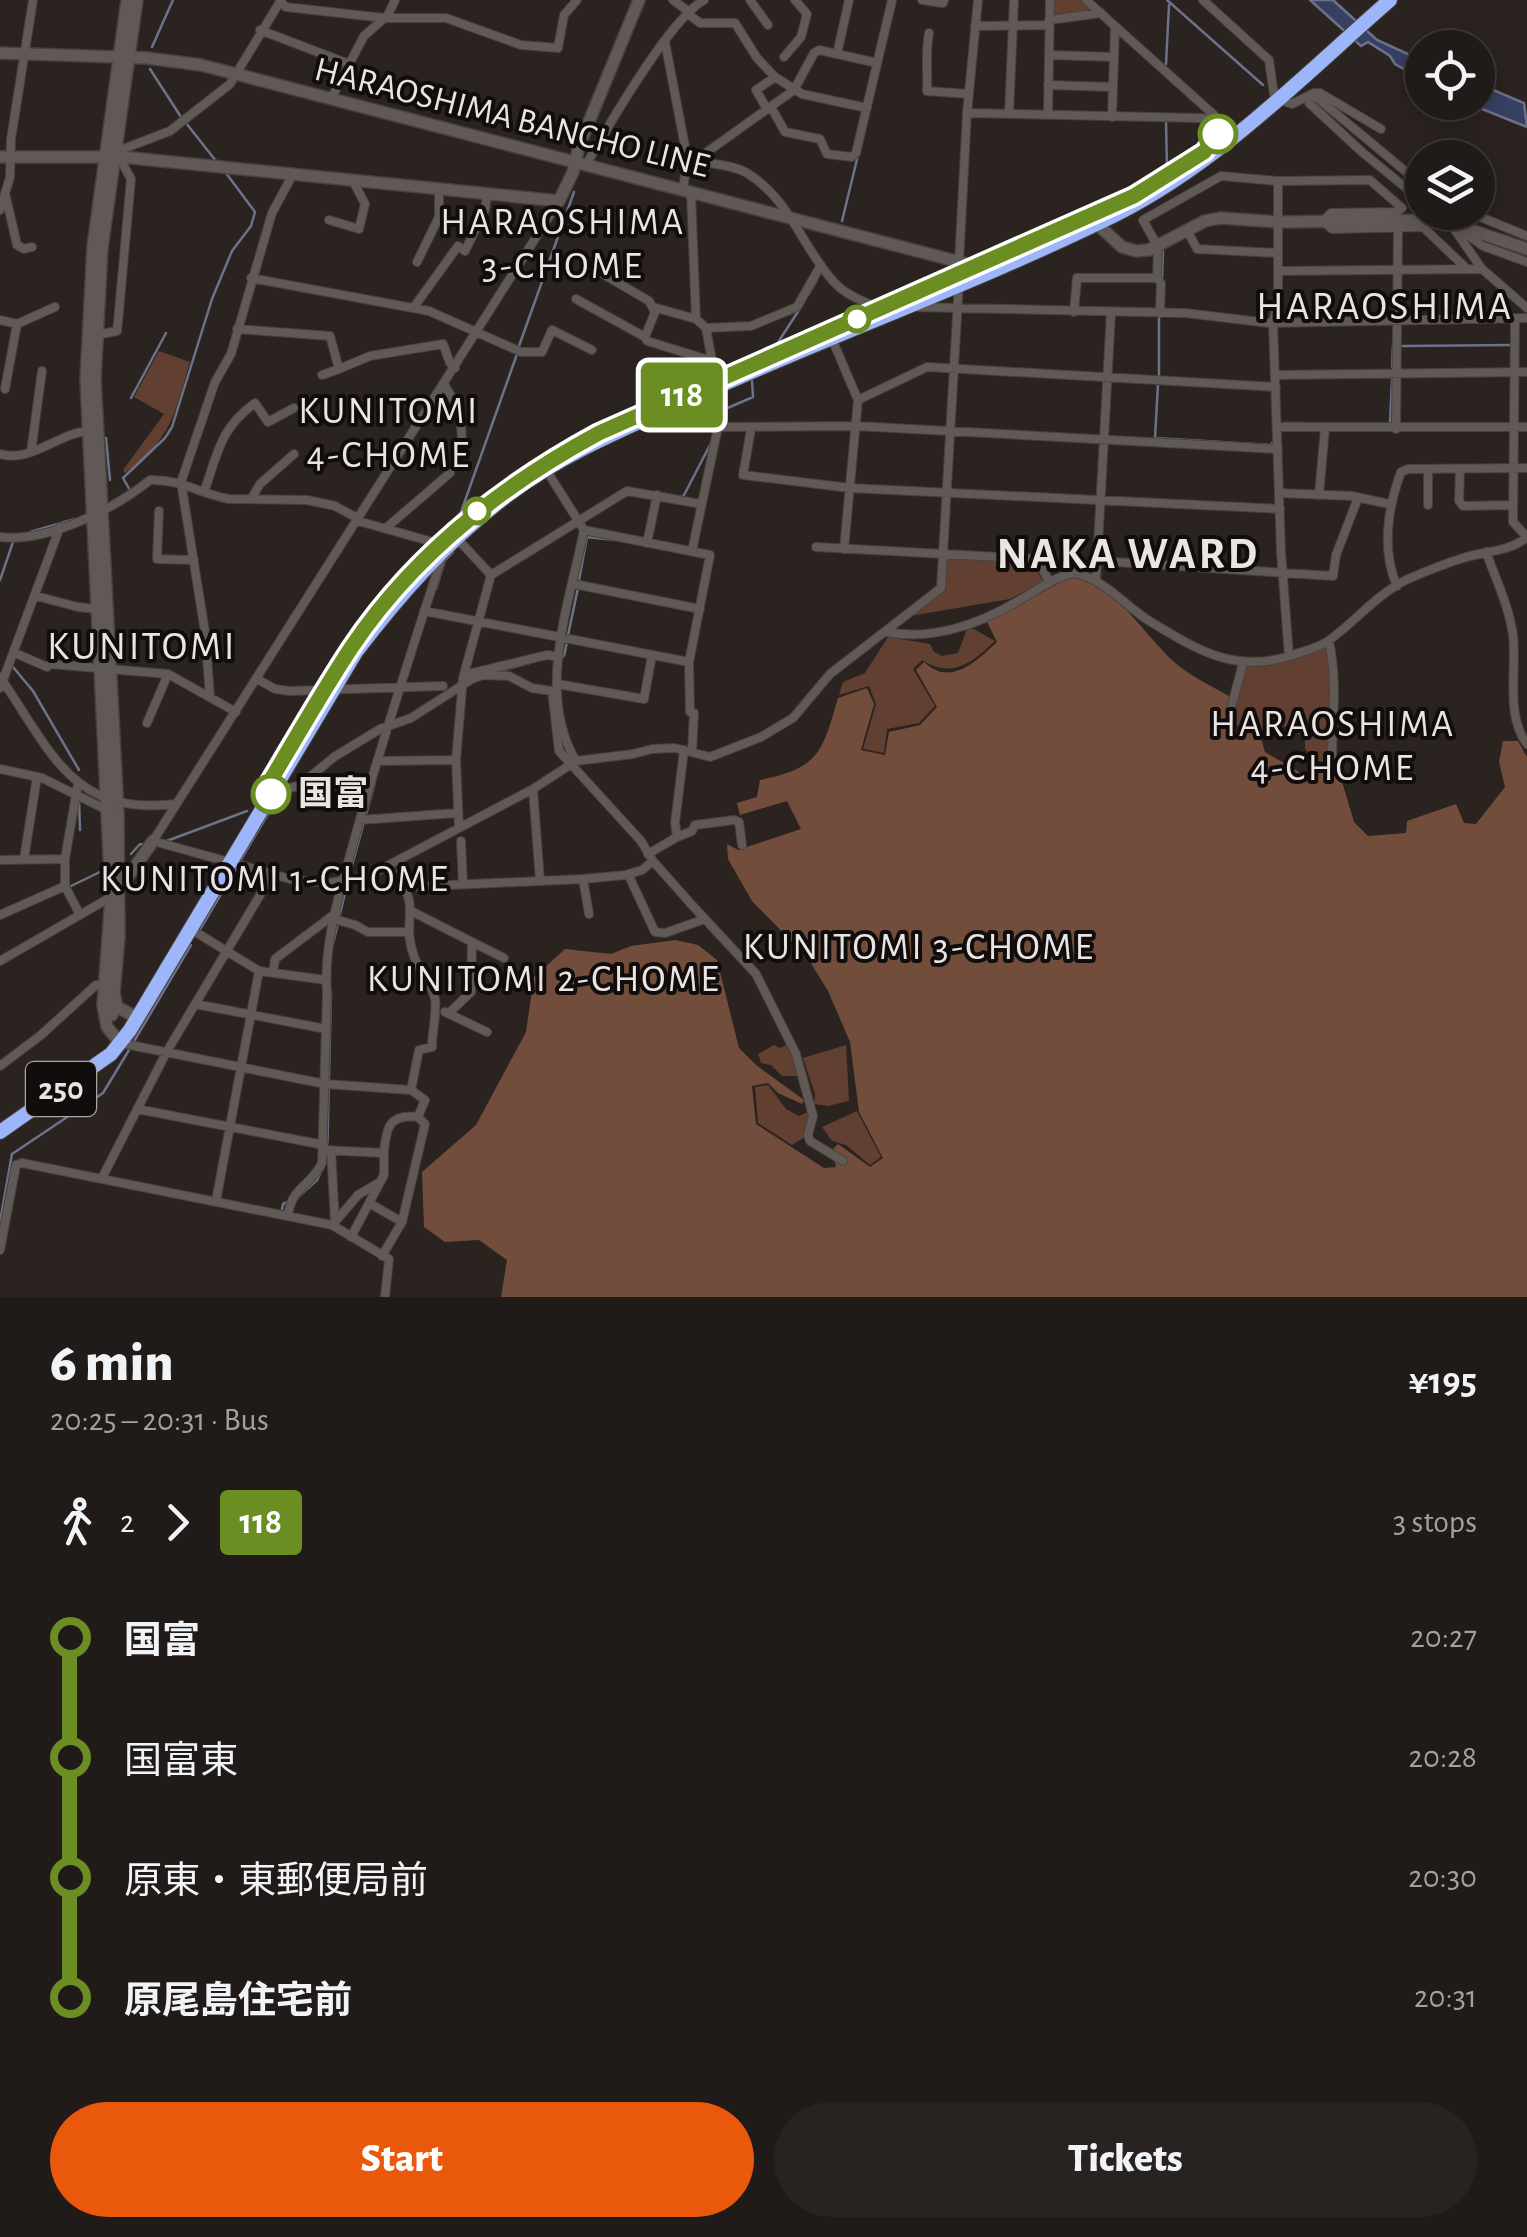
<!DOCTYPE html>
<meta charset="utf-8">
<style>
body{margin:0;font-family:"Alegreya Sans","Noto Sans JP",sans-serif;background:#282321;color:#f1f3f6;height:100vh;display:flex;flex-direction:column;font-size:38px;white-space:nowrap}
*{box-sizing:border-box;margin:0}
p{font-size:32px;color:#a2a1a2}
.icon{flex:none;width:55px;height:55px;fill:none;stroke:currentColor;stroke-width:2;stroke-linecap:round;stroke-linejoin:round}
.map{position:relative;height:1297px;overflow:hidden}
.details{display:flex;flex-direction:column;background:#201a18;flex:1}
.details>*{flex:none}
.badge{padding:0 20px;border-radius:8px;font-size:35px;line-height:65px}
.buttons{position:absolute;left:1405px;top:30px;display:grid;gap:20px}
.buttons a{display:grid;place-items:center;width:90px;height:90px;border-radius:50%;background:#201a18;box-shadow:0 5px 25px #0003,0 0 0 2px #3d3837;font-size:50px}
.map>.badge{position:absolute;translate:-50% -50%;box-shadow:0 0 0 5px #fff}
.legs{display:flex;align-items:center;gap:15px;height:110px;padding:0 50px;font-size:32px}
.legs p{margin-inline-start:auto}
.overview{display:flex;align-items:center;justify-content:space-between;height:170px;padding:0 50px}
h1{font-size:55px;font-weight:800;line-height:75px}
.primary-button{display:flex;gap:20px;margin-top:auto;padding:20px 50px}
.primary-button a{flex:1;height:115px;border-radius:60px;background:#ea580c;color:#fff;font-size:40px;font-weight:800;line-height:115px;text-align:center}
.primary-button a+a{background:#282321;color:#f1f3f6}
ul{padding:0 50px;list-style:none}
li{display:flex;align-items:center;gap:35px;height:120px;font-size:38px}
li i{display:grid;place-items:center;width:15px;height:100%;margin:0 12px;background:currentColor}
li i::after{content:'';width:25px;height:25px;margin:-12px;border:8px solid;border-radius:50%;background:#201a18}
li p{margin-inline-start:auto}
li:first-child i{background:linear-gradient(#0000 50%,currentColor 0)}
li:last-child i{background:linear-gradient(currentColor 50%,#0000 0)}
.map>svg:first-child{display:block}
.green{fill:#614031}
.forest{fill:#724d3c}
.water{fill:#364162;stroke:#6c7289;stroke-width:2.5}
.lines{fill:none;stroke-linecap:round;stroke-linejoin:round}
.stream{stroke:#6c7289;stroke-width:2.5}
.street-casing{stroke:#47413e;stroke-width:10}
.secondary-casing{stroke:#47413e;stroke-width:14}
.highway-casing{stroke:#47413e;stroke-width:16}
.street{stroke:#615955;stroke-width:8}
.secondary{stroke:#615955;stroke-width:11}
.highway{stroke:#9db6f9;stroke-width:14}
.line-1-casing{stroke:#fff;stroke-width:22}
.line-1{stroke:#6b8e23;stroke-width:15}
.stop-1-dot{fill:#fff;stroke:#6b8e23;stroke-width:5}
.labels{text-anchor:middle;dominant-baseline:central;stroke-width:8;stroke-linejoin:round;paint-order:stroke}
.shield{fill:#100d0c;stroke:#a9a4a2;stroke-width:2.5}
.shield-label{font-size:32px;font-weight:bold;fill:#eae5e3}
.street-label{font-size:35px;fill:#eae5e3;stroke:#100d0c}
.stop-label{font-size:35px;font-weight:bold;fill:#eae5e3;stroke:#100d0c;text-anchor:start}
.neighbourhood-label{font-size:38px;letter-spacing:2.5px;fill:#eae5e3;stroke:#100d0c}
.quarter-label{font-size:40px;letter-spacing:2.5px;fill:#eae5e3;stroke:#100d0c}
.district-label{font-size:45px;font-weight:bold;letter-spacing:2.5px;fill:#eae5e3;stroke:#100d0c}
</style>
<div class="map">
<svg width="1527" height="1297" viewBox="0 0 1527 1297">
<rect width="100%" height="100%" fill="#2a2320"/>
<path class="green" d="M1053,0h28l11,10 -2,3 -35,4 -3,-2z
M159,351l31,11c-16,54 -18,76 -65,111l-2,-3 41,-56 -30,-17z
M950,558l82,4 11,19 -33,18 -100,17 36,-30v-25z
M967,629h7l21,12c-23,22 -43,38 -73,19l-9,9 22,37 -16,17 -32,6 -3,24 -21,-4 13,-45 -7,-18 -30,9 4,-13 22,-9 23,-36 42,7 4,8 8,4 16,-3z
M1324,646l5,3c4,39 0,75 0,114l-14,-3 -10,-11v-11l-18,-12c-70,16 -56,-9 -43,-60l24,-2z
M789,1044l11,32h-18l-11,-11 -10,-2 -3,-9 16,-9 6,3z
M846,1045l3,56 -21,5 -14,-2 1,-10 -12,-36z
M768,1085l18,24 13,7 11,-5 -5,26 -13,8 -34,-22 -3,-36z
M857,1111l24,46 -11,8 -24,-20 -14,-4 -10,-14z"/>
<path class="forest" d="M1070,577c45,1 78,67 113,92 15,11 32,19 48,28l-2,22 9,12 22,4 5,17 41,24 32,-8 16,54 14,14 38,-3 1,-12 49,-17 8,19 12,1 29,-37 -6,-25 4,-21h15l9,16v540h-1026l6,-37 -28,-20 -34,2 -21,-15 -2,-55 54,-47 50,-93 8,-55 31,-28 46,5 20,-8 44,-6 23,5 19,15 22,88 17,17 48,35 -2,4 -24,-11 -10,-10 -16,3 4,38 68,44 12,-1 -4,-17 6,-6 32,23 13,-9 -24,-46 -9,-70 -22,-51 -21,-34 -55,-56 -24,-42 -1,-15 11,6 63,-21 -14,-28 -47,14 -3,-12 20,-6 3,-17c60,-12 62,-28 78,-82l29,-10 7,16 -13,46 24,5 4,-23 31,-7 17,-18 -21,-37 8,-8c26,25 52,0 73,-20l-10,-20z"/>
<path class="water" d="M1310,0h23l44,40 31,14 14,13v12l-27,-15 -5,-8 -22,-14 -7,4z
M1478,82l1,5 5,-1 40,17 3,24 -60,-24 11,-1z"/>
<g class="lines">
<path class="stream" d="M1167,0l96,85
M152,47l21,-47
M1166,64l3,-59
M150,69l31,48
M1166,122l1,47
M186,123l30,38
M842,221l53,-218
M1162,278l1,-27
M808,295l9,-15
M519,346l55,-154
M1402,346l110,-1
M743,361l32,-14 24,-37
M1392,367l1,-21
M1159,377v-60
M1158,384l-3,54 116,7 2,-3
M131,398l35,-65
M723,422v-12l30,-13 -1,-16
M1284,423h19
M1390,423l2,-43
M106,438l4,42
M131,492l-8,-14 42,-40 7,-11 40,-128 20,-48 19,-25 4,-14 -29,-39
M660,493l23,4 28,-54
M447,527l14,-15 56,-158
M30,532l45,-13
M0,580l13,-38
M579,580l8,-43 28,3
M436,589l9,-29 8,-8
M568,635l10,-47
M564,656l3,-14
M13,667l20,24 46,79
M503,670l26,-7
M79,801l1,29
M164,842l83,-31
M131,854l9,-10 5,1
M240,861l40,-67
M349,876l26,-94
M69,887l33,-16
M199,931l37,-62
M333,944l14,-60
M133,1043l58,-98
M298,1197l19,-17 10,-20 4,-168
M282,1209l1,-5 7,-3
M0,1222l12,-68 91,-61 26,-43"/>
<defs>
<path id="street" d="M673,0l15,11
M750,0l18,25
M922,0l21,3 1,-3
M1086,0l128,115 2,9
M1203,0l66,60 5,35
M280,1l6,6 98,11h62l75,27 37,3 6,-33 13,-15
M687,13l13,10h35l22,35 18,19
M1049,20l52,-7
M975,26l74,-1
M260,30l89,34
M929,33c-4,20 -1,37 -2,58l42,3
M665,42l22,115 -4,34
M837,54l40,9
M1049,55l65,2
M784,57l17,-20 6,-23 -12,-14
M1048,85l65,2
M1310,96l-1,7 53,49 60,49
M1310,96l6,1 106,88
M331,99l33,-63 24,-21 7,-15
M1277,99l15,5 22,-11h6l61,36
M771,107l14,25 35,7 7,15 25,3 4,-4 36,-153
M767,109l-11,-19 19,-13 27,17 65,14
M967,113l231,5 13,1 7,15
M1009,114l5,-114
M1048,115l2,-115
M1112,117l3,-90
M1204,152l14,-18
M695,160c17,5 37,4 52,13 44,27 55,75 87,109 11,13 31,20 47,27
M586,165c21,-37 84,-146 118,-165
M686,167l108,-77 20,-37 5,-3 18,4 12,-54
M1278,181v115l-5,27 8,229 8,104
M691,193l5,126
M6,197l11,48 7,4 8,-2
M559,201l-406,640 141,39 36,3 40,-8 163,-86 43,-28 57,-7 19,-5 23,-1 35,9 51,-20 32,-19 37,-44 111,-86 18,-306
M0,210l10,-33 1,-38 22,-139
M1468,212l59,24
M329,220l30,9 6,-25 -12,-23
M1452,226l30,43 45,39
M1457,228l26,18 44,16
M1187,230l10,19 81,4
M417,262l22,-45v-27
M959,262l8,-149 11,-113
M596,270l53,31 6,11 -10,25
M1278,271l204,-2
M251,278l178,33 92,41h21l10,-22 40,20
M1157,278l4,5 -1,30
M576,299l69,38 2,4 65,20 6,66 -26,124
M414,307l44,-61 7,5 20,-41 2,-15
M653,307l43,12 10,9 6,33
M912,307l273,6 84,10 258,-5
M1074,312l3,-34h80l1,-31 -15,-27 78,-44 57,5 92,-1 32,28 -5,4 -66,1 -8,8 9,8 91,-2 43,41
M0,320l17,4 38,-17
M706,328l45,-2 46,-19 24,-42
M237,329l93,7 9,33 -17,6
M829,332l29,68 -14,149
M96,335l21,-4 1,-9 13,-143 -12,-22 4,-8 47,-18 60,-47 51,-84
M339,369l31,-13 73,-12 7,19 5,5
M1275,375l252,-3
M444,384l16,27 2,29
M5,389l12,-65
M858,400l69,-33 349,20
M718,427l138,-1 422,23
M1277,427h250
M751,429l-8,46 107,13 430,21
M1396,429l2,-201
M31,452l11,-81
M0,454c31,9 59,-21 88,-23
M545,468l39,62c-14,72 -49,162 -8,231
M1460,469l-1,32 4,5 50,-1
M204,492c14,-39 16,-64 51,-89l13,19 26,-14
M1279,493l73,3 37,8
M1319,495l6,-67
M251,499l9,-15 34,-30
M1428,505v-36
M159,511l-2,48 37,1
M358,521l82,23
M386,528l64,-55
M584,530l126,25 -21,107 1,50 4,1 -2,39
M451,532l40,43
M0,537c47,6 114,-28 150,-57 31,-1 50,14 79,19l78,1 28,6 24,13
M647,543l10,-48
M816,547l221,12 13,24
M1486,552c10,27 23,55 27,83 4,35 -8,80 14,109
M1099,561l234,15 3,-21 22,-57
M1096,580l15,-267
M574,584l126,25
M1397,586c-16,-36 -9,-79 4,-114l7,-3 119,-1
M36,596l42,11 19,2
M424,611l265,51
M887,632c45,9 93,-8 131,-31 18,-10 37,-25 57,-28 31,7 51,34 76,49 48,29 85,52 142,33 11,-4 25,-7 35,-14 27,-19 48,-46 78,-61 18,-8 38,-16 57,-22 21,-7 47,-6 64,-21l-14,-15 2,-203
M1329,641c9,43 3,77 3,121
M15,653l32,14 3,-3 118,10 68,38
M464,675l83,-20 12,2
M0,677c52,75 71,139 176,127
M257,679l18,10 14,2 154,-5
M557,684l87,15 8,-44
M0,688l60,-161
M210,697l-5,-65 -24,-150 34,-100 16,-28 41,-141 21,-39
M1230,712l13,-49
M147,723l21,-49
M377,761l79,-1
M0,769l42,9 65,32
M78,783l-13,76v27l15,29
M533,789l7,92
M263,793l36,-7 35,-29 46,-28 31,-11 61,-39 11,-4 26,1 23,12 20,3 7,60 82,90 12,20 38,43 65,70 40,80 17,62 -5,19 2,6 33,20
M360,820l97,-7
M459,828l-3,-68 7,-82 28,-103 136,-84 74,13
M677,837l15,-6 3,-6 39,-5 5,2 3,23
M461,841l2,43
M648,854l29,-17 -2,-14 9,-73
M24,859l13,-82
M0,860l65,-1
M628,874l27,58 10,1 40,-14
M583,879l6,35
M406,887l177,-8 43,-4 16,-5 11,-9
M411,911l61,31 -1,50 -22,21
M0,915l65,-29
M334,919l21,6 13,7h41
M189,928l70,43 67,9
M472,942l32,16
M0,961l111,-64
M273,973l2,-14 61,-46
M195,1004l131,25
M445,1012l42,20
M120,1043l205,41 86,6 8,-40 13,-3c0,-16 5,-33 3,-48 -3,-16 -16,-28 -21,-43 -15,-41 13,-47 -25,-88
M0,1066l41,-31 55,-50 9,2
M137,1109l187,36
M323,1150l61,3v22l-33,62
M331,1150l4,72
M384,1153c2,-27 6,-39 34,-36
M102,1178l64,-125 106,-178
M216,1201l43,-230
M369,1203l33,19
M288,1214c5,-28 22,-27 34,-51l5,-169c-4,-52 14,-106 28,-157 26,-93 56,-185 86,-277l-9,-8
M335,1222l23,-27 22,-13
M0,1250l16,-85 6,-2 310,62 57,34 -4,38
M382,1256l20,-34 23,-98 -7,-7 7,-17 -14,-10"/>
<path id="secondary" d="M0,53l147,5 54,7 778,202
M0,157h122l437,44 14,-29 6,-26 60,-146
M1096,223l26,24 14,4 13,-1 56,-29 15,-3 58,4 163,-2 86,29
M118,891l35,-50
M115,997l2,10 15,8
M112,1015l7,-78 -1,-125 -23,-434 7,-130 35,-248
M120,1043l-13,-16 -4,-22 8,-108 -25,-518 7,-133 34,-246"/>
<path id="highway" d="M922,290l173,-76
M0,1132l111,-78 19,-24 226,-378c45,-59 92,-112 152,-157 54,-41 118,-67 180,-95 142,-65 289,-117 429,-186 103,-52 187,-139 273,-214"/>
</defs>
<use href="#street" class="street-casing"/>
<use href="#secondary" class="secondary-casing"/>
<use href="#highway" class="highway-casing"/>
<use href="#street" class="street"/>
<use href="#secondary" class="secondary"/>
<use href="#highway" class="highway"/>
</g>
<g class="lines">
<defs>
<path id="line-1" d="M271,794l-8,-1c29,-48 57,-98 88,-145 63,-94 150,-162 248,-215l535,-237 70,-44 14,-18"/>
</defs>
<use href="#line-1" class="line-1-casing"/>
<use href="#line-1" class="line-1"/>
</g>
<g class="stop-1-dot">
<circle cx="1218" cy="134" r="18"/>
<circle cx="857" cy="319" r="12"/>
<circle cx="477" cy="511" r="12"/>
<circle cx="271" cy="794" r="18"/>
</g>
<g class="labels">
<rect class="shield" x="26" y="1062" width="70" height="54" rx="8"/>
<g class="shield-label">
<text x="61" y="1089">250</text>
</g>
<g class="street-label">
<text transform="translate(512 118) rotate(14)">HARAOSHIMA BANCHO LINE</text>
</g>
<g class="stop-label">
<text x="298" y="794">国富</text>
</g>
<g class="neighbourhood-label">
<text x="563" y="223">HARAOSHIMA<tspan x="563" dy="44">3-CHOME</tspan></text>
<text x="389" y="412">KUNITOMI<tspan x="389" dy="44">4-CHOME</tspan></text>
<text x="1333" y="725">HARAOSHIMA<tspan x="1333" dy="44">4-CHOME</tspan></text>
<text x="275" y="880">KUNITOMI 1-CHOME</text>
<text x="919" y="948">KUNITOMI 3-CHOME</text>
<text x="544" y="980">KUNITOMI 2-CHOME</text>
</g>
<g class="quarter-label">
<text x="1385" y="307">HARAOSHIMA</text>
<text x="142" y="647">KUNITOMI</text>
</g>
<g class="district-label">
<text x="1128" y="554">NAKA WARD</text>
</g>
</g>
</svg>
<div class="buttons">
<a><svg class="icon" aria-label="locate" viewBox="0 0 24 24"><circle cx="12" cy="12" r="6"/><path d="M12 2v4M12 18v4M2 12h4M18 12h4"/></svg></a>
<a><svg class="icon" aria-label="layers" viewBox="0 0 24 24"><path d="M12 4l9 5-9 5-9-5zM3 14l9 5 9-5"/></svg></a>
</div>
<b class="badge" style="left:682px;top:395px;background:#6b8e23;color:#fff">118</b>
</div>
<section class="details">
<div class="overview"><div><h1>6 min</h1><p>20:25 – 20:31 · Bus</p></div><b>¥195</b></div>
<div class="legs"><svg class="icon" aria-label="walk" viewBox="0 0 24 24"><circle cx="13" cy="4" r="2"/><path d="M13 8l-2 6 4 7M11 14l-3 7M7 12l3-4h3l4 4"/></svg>2<svg class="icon" aria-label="forward" viewBox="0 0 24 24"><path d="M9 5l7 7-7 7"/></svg><b class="badge" style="background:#6b8e23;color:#fff">118</b><p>3 stops</p></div>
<ul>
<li><i style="color:#6b8e23"></i><b>国富</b><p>20:27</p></li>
<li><i style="color:#6b8e23"></i><span>国富東</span><p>20:28</p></li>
<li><i style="color:#6b8e23"></i><span>原東・東郵便局前</span><p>20:30</p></li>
<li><i style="color:#6b8e23"></i><b>原尾島住宅前</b><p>20:31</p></li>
</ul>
<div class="primary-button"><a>Start</a><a>Tickets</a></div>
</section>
